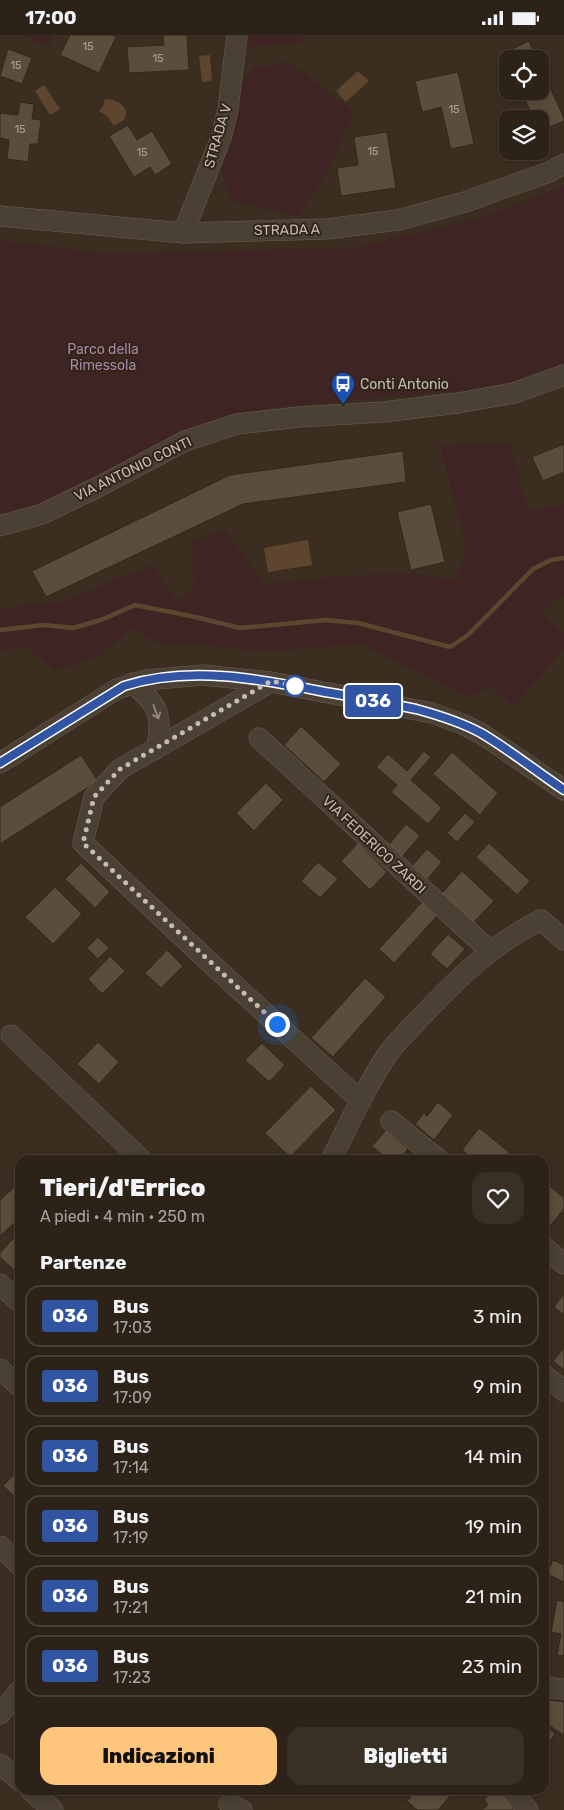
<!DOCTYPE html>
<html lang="it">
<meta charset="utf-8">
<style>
body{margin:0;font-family:Rubik,sans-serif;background:#382f25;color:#f1f3f6;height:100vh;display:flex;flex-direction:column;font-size:19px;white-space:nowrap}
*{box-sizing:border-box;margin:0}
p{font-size:16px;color:#a6a4a2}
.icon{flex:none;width:28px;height:28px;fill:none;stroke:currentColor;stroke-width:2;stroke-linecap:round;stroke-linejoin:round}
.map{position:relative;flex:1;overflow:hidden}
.drawer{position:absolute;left:15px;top:1120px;width:534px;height:640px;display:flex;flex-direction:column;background:#2c2218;border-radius:15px;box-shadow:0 2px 8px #0003,0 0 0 1px #483f37}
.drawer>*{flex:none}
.badge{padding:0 10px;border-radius:4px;font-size:18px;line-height:32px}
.fabs{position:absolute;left:499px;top:15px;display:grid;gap:10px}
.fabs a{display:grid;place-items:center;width:50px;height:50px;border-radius:10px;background:#2c2218;box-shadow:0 2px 8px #0003,0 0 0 1px #483f37;font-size:25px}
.you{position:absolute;width:25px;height:25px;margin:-12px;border:4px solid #fff;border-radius:50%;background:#1a73e8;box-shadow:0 0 0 8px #1a73e833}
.map>.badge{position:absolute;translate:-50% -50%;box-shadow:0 0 0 2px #fff}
h2{padding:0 25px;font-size:19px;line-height:45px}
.round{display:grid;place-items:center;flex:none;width:52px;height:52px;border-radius:15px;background:#382f25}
.overview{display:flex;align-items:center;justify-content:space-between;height:85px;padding:0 25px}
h1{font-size:24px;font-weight:800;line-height:38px}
.primary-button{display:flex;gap:10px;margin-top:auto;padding:10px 25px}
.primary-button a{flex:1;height:58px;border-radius:15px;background:#fec57d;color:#111;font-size:20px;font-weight:800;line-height:58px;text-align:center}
.primary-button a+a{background:#382f25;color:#f1f3f6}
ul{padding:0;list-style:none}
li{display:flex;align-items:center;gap:15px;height:62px;margin:0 10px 8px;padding:0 15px;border:2px solid #483f37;border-radius:15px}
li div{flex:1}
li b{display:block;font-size:19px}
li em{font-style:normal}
li .badge{min-width:55px;font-weight:700;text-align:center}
.status{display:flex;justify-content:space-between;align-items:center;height:35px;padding:0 25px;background:#2c2218;direction:ltr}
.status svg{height:14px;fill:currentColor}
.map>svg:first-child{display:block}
.green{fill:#3e2524}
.water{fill:#5d462d}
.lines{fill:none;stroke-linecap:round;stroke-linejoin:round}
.stream{stroke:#5d462d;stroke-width:4.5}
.building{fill:#5b4d3c;stroke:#32271b}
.minor-casing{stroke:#695e52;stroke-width:21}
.minor{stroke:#4b4034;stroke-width:20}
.oneway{stroke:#8f8478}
.line-casing{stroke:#fff;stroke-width:11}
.line{stroke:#3155a3;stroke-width:8}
.walk{stroke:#c7bcaf;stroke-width:5;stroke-dasharray:0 9}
.stop-dot{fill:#fff;stroke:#3155a3;stroke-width:2.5}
.labels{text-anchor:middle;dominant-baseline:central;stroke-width:4;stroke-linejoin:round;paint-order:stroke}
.number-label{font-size:11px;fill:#aca092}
.street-label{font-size:14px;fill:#c7bcaf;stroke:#302519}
.park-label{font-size:14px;fill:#ae83a6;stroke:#302519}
.poi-label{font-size:14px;fill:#c7bcaf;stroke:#302519;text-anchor:start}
</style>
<div class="status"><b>17:00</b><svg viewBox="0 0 49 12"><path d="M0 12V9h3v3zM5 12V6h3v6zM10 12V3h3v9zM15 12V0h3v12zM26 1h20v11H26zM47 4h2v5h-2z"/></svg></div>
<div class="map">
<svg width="564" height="1775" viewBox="0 0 564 1775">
<rect width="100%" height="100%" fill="#3b2e20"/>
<path class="green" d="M22,0h31l-5,12z
M248,0h54v8l-54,4z
M289,27l65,49 -25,58 -30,48 -69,-17 -19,-72 41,-60z
M564,151v183l-55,17 -238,22 -85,24 -139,76 -47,5v-273l111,14 247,-7 133,-33z
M510,408l18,68 36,-7v93l-7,2 -16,15 23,20v15l-51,58 -23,-21 -20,12 -109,-54 -89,7h-15l-54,-6h-42l-28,-17 -36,29 -42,14 -30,-25 -25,6v-42l30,-6 29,-2 35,-12 9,-6 49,-19 24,34 18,-10 -3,-47 34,-12 39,54 87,-9 68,-1 38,7 9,-37 -26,-99z"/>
<path class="water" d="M210,20l2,26 -10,1 -3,-26z
M358,36l11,10 -23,21 -10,-11z
M44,50l16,24 -10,6 -15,-24z
M109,64c11,3 20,8 16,20l-11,7 -7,-10 -8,-5 5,-6v-5z
M308,505l4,25 -44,7 -4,-24z"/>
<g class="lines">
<path class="stream" d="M0,595l44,-5 29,3 28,-8 34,-15 56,11 49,12 86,-8 32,3 92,24 18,-12 65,-66 18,-9 13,-2"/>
</g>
<path class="building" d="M70,0h42l4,2 -17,36 -39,-18z
M163,0h24l2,35 -60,3 -2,-26 37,-2z
M529,6l8,18h-29v2l-4,-8z
M8,14l24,9 -10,26 -22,-8z
M540,31l24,52v3l-24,10v-12h-6l-13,-28h19z
M458,37l16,72 -23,5 -10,-42 -19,5 -7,-31z
M20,67l14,2 -2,15 9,1 -3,24h-8l-2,18 -21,-3 2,-19 -9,-2v-25l18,2z
M128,90l9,15 15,-9 20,33 -17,11 -5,-8 -16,10 -25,-41z
M387,97l9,56 -55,8 -4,-28 21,-3 -4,-28z
M564,409v28l-21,9 -11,-24z
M403,416l3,31 -163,22 -197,93 -14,-26 198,-96z
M431,469l14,58 -34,8 -14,-58z
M301,691l40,38 -17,18 -40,-37z
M424,716l7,6 -20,23 31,28 -14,16 -37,-32 6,-7 -21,-18 12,-13 19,17z
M452,717l46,41 -18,22 -47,-41z
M81,720l17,26 -98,63v-37z
M266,748l17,17 -29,31 -18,-18z
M465,778l10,9 -18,20 -10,-9z
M406,789l14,12 -20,23 -14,-11z
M358,808l29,29 -17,18 -29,-29z
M489,808l41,38 -13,14 -41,-38z
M427,814l15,13 -18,21 -15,-14z
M318,827l20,17 -18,19 -19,-17z
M81,828l29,29 -15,16 -30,-29z
M462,836l32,30 -21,22 -32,-29z
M55,852l27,27 -29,30 -28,-27z
M422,867l15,14 -43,47 -15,-14z
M448,899l17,15 -18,20 -17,-15z
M98,902l11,11 -11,11 -11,-11z
M167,915l16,16 -22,22 -16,-15z
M110,921l15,15 -23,23 -14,-15z
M365,943l21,19 -53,60 -22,-19z
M98,1007l21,20 -20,22 -22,-20z
M262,1008l23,22 -16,17 -24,-22z
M311,1051l25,24 -46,47 -25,-24z
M438,1067l15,13 -19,25 -19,-16 9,-11 3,3z
M479,1093l30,24 -6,8h-28l-13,-10z
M386,1095l22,19 -9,11h-11l-16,-14z
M20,1147v36l-20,18v-36z
M546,1148l18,15v11l-15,18 -5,-4v-37z
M20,1196v32l-6,7 -14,-13v-4z
M564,1259v21l-10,-8z
M564,1313v22l-11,-9z
M20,1433v33l-17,-15z
M553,1525l11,5v17l-17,-8z
M557,1565l7,2v54l-7,-1 4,-21 -10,-2z
M544,1664l20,3v33l-20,-13z
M544,1691l11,7 -11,19z
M233,1755h16l-3,6z
M416,1755h39l-17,20h-21l-10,-9z
M495,1755h9l14,16 -4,4h-32l6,-5 -4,-6z"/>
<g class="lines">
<defs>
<path id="minor" d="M0,181l183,17 144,-4 71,-9 67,-18 84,-30 15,-8
M183,198l38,-95 7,-29 9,-74
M0,491l42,-12 58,-28 85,-45 52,-17 62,-7 84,-5 75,-9 56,-10 50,-18
M271,647l-151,87 -26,28 -11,46 124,117 154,141
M132,648c26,21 32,33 24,66
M259,703l231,213
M0,728l117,-74 29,-9 57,-5 68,7 161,31 30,11 20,10 82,56
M11,1000l131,125
M391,1086l48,39
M331,1125c18,-36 35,-74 58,-108 9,-12 21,-23 31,-34 36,-38 73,-75 121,-98l23,20
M544,1212l20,17
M0,1249l20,19
M0,1334l20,18
M544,1340l20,16
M0,1511l20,20
M544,1652l20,2
M0,1679l20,-24
M0,1729l20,17
M30,1755l23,20
M511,1755l17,20
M229,1769l13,6"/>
</defs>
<use href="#minor" class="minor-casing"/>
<use href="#minor" class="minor"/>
</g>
<defs><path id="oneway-shaft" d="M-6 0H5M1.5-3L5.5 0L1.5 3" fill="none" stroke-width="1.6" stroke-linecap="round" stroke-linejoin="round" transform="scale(1.25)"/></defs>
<use class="oneway" href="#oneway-shaft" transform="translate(156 677) rotate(70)"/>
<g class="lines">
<defs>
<path id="line" d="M0,728l124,-77c65,-21 136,-7 201,6 30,5 61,11 91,17 22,6 45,13 65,24 29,17 56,39 83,57"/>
</defs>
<use href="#line" class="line-casing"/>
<use href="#line" class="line"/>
<path class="walk" d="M277,989l-194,-181 11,-46 26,-28 151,-88 24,5"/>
</g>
<defs>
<symbol id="bus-pin" viewBox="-11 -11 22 30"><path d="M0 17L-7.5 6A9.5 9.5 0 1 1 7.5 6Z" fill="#1a4fb4" stroke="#302519"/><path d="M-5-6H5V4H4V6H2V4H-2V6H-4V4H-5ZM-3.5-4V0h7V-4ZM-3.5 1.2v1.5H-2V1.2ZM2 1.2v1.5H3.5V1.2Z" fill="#fff"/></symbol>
</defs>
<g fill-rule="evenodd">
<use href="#bus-pin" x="329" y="335" width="28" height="38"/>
</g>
<circle class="stop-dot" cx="295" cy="651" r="10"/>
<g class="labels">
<g class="number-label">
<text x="88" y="11">15</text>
<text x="158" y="23">15</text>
<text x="16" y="30">15</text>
<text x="454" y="74">15</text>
<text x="20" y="94">15</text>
<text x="373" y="116">15</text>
<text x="142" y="117">15</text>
</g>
<g class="street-label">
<text transform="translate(218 101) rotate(-74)">STRADA V</text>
<text transform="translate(287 195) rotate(-1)">STRADA A</text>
<text transform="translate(133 434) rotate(-26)">VIA ANTONIO CONTI</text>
<text transform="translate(374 810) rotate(43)">VIA FEDERICO ZARDI</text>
</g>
<g class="park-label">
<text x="103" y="314">Parco della<tspan x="103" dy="16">Rimessola</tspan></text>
</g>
<g class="poi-label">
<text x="360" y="349">Conti Antonio</text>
</g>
</g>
</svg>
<div class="fabs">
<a><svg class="icon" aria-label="locate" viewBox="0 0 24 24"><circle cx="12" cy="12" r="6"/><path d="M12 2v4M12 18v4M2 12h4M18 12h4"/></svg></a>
<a><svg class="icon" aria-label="layers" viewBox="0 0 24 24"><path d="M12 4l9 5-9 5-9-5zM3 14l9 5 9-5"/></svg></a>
</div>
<div class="you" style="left:277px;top:989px"></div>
<b class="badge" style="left:373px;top:666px;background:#3155a3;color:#fff">036</b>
<section class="drawer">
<div class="overview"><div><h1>Tieri/d'Errico</h1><p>A piedi · 4 min · 250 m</p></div><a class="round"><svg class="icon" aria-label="heart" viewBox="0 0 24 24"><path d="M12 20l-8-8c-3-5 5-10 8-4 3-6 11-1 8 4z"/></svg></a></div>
<h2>Partenze</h2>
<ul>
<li><span class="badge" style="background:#3155a3;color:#fff">036</span><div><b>Bus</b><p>17:03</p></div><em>3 min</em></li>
<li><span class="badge" style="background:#3155a3;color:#fff">036</span><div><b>Bus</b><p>17:09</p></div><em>9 min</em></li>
<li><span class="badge" style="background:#3155a3;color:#fff">036</span><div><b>Bus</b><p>17:14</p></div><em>14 min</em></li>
<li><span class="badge" style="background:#3155a3;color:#fff">036</span><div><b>Bus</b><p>17:19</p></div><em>19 min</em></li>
<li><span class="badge" style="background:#3155a3;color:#fff">036</span><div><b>Bus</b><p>17:21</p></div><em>21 min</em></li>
<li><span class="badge" style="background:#3155a3;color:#fff">036</span><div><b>Bus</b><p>17:23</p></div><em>23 min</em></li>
</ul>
<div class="primary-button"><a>Indicazioni</a><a>Biglietti</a></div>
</section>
</div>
